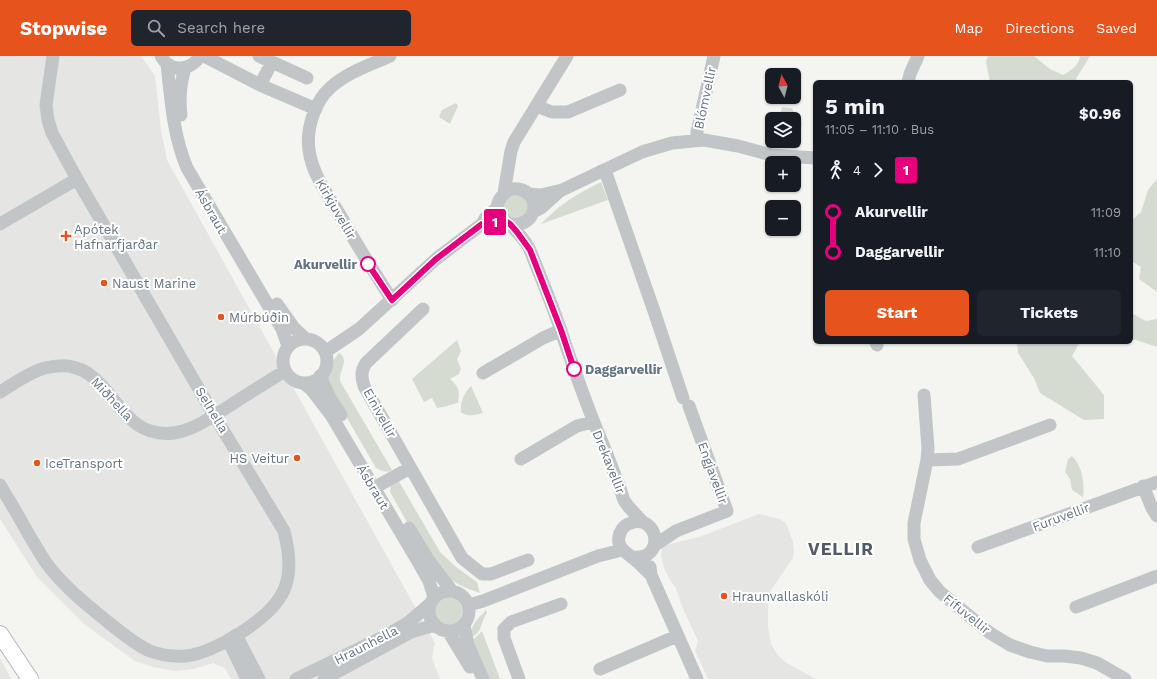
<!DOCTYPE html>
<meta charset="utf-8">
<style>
body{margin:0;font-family:"Work Sans",sans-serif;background:#20242c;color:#f1f3f6;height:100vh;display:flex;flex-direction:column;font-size:15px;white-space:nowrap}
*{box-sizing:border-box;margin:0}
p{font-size:13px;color:#9ea1a6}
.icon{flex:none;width:22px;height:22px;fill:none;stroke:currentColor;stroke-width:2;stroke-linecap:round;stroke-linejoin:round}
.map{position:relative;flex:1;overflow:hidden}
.panel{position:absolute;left:813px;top:24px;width:320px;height:264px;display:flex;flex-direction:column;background:#171b24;border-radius:6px;box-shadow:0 1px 3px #0004}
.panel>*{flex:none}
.badge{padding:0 8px;border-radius:3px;font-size:14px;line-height:26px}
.needle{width:26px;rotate:353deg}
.tools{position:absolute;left:765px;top:12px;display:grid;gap:8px}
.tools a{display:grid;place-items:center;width:36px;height:36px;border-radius:6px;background:#171b24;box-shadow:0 1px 3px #0004;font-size:20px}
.map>.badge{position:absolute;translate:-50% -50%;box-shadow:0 0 0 2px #fff}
.legs{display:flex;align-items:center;gap:6px;height:44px;padding:0 12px;font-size:13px}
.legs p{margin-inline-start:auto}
.summary{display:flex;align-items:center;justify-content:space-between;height:68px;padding:0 12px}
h1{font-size:22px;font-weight:700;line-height:30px}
.button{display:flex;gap:8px;margin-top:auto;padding:8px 12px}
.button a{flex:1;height:46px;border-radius:6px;background:#e7531d;color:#fff;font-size:16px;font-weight:700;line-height:46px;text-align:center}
.button a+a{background:#20242c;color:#f1f3f6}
ul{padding:0 12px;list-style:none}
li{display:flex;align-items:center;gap:14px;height:40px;font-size:15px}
li i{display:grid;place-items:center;width:6px;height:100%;margin:0 5px;background:currentColor}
li i::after{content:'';width:10px;height:10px;margin:-5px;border:3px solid;border-radius:50%;background:#171b24}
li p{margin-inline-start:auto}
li:first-child i{background:linear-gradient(#0000 50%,currentColor 0)}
li:last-child i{background:linear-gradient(currentColor 50%,#0000 0)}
header{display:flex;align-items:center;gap:24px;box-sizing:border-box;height:56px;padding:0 20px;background:#e7531d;color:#fff}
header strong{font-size:19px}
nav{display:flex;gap:22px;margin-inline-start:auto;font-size:14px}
.search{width:280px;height:36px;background:#20242c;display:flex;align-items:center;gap:10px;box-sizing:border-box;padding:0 14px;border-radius:6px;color:#9ea1a6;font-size:15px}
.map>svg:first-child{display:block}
.built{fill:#e5e6e4}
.green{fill:#d5dbd1}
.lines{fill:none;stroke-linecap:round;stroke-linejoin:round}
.major-casing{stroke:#b4b8bc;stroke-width:18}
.minor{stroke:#c1c5c8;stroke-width:13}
.major{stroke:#fff;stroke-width:16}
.line-1-casing{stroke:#fff;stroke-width:9}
.line-1{stroke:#e6007e;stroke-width:6}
.poi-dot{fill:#e7531d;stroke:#fff;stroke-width:1.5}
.stop-1-dot{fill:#fff;stroke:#e6007e;stroke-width:2}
.labels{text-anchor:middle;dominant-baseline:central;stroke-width:4;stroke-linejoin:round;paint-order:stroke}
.street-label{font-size:13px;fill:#627382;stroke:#fff}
.poi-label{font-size:13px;fill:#627382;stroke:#fff;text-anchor:start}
.stop-label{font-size:13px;font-weight:bold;fill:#627382;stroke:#fff;text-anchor:end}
.district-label{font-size:17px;font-weight:bold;letter-spacing:1px;fill:#515c67;stroke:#fff}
</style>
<header>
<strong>Stopwise</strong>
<div class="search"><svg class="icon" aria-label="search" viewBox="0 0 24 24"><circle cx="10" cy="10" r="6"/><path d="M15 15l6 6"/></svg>Search here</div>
<nav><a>Map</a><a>Directions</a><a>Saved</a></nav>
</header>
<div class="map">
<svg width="1157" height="623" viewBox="0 0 1157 623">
<rect width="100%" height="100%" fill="#f4f5f0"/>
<path class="built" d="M0,0h141l14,20 6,54 6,30 268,483 -3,15 8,21h-209l-6,-11 -12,-5 -19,6 -19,2 -22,-4 -18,-6 -51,-37 -47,-47 -37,-58z
M759,458l20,5 7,4 7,19 1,10 -1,6 -22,32 -3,11v25l3,18 6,10 8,8 31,17h-108l-13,-28 3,-10 -15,-32 -7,-21 -6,-8 -6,-12 -3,-13 1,-9 40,-10z
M0,603l4,6 7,14h-11z"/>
<path class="green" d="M988,0h46l16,13 13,6c8,-5 16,-9 17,-19h10l-16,26h-84l-4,-20z
M456,47l2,3 -8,18 -11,-7 3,-7z
M782,51l10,1 6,13 4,1 -3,21 -12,-2h7v-22h-15z
M1157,123v113l-18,-13 2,-12 -10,-6v-40l10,-9 7,-22z
M601,126l7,18 -67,24c19,-20 36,-30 60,-42z
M504 151a12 12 0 1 1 24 0a12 12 0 1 1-24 0Z
M1131,257l15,8 11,-2v28l-24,-8 -2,-2z
M457,284l4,11 -4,8 4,10 -2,5 -9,5c9,8 10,12 8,24 -6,1 -16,5 -21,5l-5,-10 -8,4 -12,-23z
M1017,286h63l-8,14 32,39v24l-20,1 -44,-27 -6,-15 -16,-25z
M339,297c11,7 0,17 1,28l52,89c-5,3 -11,1 -16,-2l-36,-62 -13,-25v-6l5,-13z
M471,330l12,27c-8,2 -16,4 -22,-1 -1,-10 3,-19 10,-26z
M1072,400c10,9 13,28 11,41l-11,-7 -2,-11 -5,-7 3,-13z
M397,422l43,74 16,15 21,15 3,11c-13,-4 -28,-11 -38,-20 -22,-23 -36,-54 -52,-81l1,-8z
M434 555a14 14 0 1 1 28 0a14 14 0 1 1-28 0Z
M486,554l1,3c-7,9 -3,17 -15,24 -2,-13 6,-18 14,-27z
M482,575l18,48h-15l-12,-39z"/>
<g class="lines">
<defs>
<path id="major" d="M0,578l30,45"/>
</defs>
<use href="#major" class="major-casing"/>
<path class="minor" d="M161,0c9,17 30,15 39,0
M204,0l56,29 56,24
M259,0l13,6 -12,23
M390,0c-20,9 -42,16 -59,31 -16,14 -25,41 -22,63 3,24 19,45 31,65 16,29 34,57 52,85
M272,6l35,16
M167,8c4,36 6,71 20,104l95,161 6,17
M908,26l2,-8 8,-18
M536,50l16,6h16l52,-22
M181,59c-2,-17 -1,-31 4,-47
M697,84v-8l17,-76
M601,115l6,5 47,135 29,87
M504,137l7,-42 3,-9 53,-86
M528,138l13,1 21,-5 80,-38 30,-9 32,-3 34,6 33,9 44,3
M533,156l8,-4 19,-17
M0,168l77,-45
M510,168c27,5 33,-31 8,-35 -6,-1 -12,2 -16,7 -13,16 4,24 13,34 7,7 14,16 17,25 11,28 23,56 32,85 12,35 24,69 38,102 6,14 11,29 17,43 2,5 3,12 6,17 5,7 12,14 18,20
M277,248l17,24 12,11
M423,253l-57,54c-5,8 -5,13 -2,23l98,172 20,16h9l37,-14
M283 305a22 22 0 1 1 44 0a22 22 0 1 1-44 0Z
M876,286l1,3
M325,296l34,-23 77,-70 46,-35 4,-7 12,-10
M483,317l60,-35 18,-8
M320,320l10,22 11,17
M303,327l8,6 20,26 89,150 9,16 5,16
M0,336c14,-8 29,-20 45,-24 69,-18 64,73 129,65 21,-3 40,-18 57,-28 18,-12 36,-23 54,-34
M924,339l4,53 -1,12 -13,63v16l6,21 10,20 10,12 50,41 20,12 20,7 17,4h17l17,2 16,5 28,16
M521,403l56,-33 16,-4
M927,404l31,-1 92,-34
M381,428l29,-16
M0,429c10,17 20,33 29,50 7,11 13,23 21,33 17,21 37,37 58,54 13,10 26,22 42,29 11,4 24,6 36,5 29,-3 86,-38 98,-66 8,-18 5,-40 0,-59l-70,-116 -137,-236 -25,-46 -4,-13 -2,-15 7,-49
M1143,430l9,22 5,8
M409,472l20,33 23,30
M655,489l21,-14 51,-20 -38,-105
M978,491l179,-65
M632,501c35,4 26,-44 -1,-34 -5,1 -9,5 -11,10 -5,13 4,18 13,25 6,5 12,11 18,17
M650,511l1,8 46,104
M429 555a20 20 0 1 1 40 0a20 20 0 1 1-40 0Z
M469,549l14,-4 115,-45 24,-6
M1076,551l81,-31
M464,569l4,20 15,34
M448,575l22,36
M236,579l23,44
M228,584l19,39
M600,613l77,-33
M296,623l89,-43 24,-14 22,-19
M324,623l87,-47 24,-7
M519,623l-15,-41v-9l7,-7 50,-18"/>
<use href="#major" class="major"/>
</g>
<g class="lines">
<defs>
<path id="line-1" d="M368,208l24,36 44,-41 46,-35h8l14,-4 6,4 7,8 13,18 31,80 13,39"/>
</defs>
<use href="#line-1" class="line-1-casing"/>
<use href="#line-1" class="line-1"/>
</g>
<g class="poi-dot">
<path d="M64 174h4v4h4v4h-4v4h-4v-4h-4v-4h4z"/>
<circle cx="104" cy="227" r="4"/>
<circle cx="221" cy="261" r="4"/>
<circle cx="297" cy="402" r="4"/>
<circle cx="37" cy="407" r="4"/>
<circle cx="724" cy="540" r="4"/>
</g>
<g class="stop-1-dot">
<circle cx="368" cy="208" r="7"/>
<circle cx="574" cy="313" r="7"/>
</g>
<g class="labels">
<g class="street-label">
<text transform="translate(705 42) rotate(-78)">Blómvellir</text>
<text transform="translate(336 153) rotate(60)">Kirkjuvellir</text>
<text transform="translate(211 155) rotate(60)">Ásbraut</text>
<text transform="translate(112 343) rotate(47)">Miðhella</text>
<text transform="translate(212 354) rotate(59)">Selhella</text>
<text transform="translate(380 357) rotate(61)">Einivellir</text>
<text transform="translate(609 406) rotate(68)">Drekavellir</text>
<text transform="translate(713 417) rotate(70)">Engjavellir</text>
<text transform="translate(373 431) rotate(59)">Ásbraut</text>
<text transform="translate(1061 461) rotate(-20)">Furuvellir</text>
<text transform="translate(967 558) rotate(39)">Fífuvellir</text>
<text transform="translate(366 589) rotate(-27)">Hraunhella</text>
</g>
<g class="poi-label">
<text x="74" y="173">Apótek<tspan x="74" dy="15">Hafnarfjarðar</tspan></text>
<text x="112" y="227">Naust Marine</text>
<text x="229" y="261">Múrbúðin</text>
<text x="289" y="402" text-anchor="end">HS Veitur</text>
<text x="45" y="407">IceTransport</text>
<text x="732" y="540">Hraunvallaskóli</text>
</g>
<g class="stop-label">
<text x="357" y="208">Akurvellir</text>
<text x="585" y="313" text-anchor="start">Daggarvellir</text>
</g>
<g class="district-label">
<text x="841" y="493">VELLIR</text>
</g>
</g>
</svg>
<div class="tools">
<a><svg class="needle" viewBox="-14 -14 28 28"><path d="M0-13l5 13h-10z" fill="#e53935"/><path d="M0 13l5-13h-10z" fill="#9ea1a6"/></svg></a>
<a><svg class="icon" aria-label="layers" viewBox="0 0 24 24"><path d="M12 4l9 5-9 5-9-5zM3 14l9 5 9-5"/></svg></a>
<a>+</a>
<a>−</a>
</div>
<b class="badge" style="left:495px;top:166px;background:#e6007e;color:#fff">1</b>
<section class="panel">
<div class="summary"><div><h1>5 min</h1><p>11:05 – 11:10 · Bus</p></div><b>$0.96</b></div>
<div class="legs"><svg class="icon" aria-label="walk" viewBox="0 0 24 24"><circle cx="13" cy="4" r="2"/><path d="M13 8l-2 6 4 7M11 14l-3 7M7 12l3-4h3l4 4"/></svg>4<svg class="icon" aria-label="forward" viewBox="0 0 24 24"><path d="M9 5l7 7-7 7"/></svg><b class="badge" style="background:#e6007e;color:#fff">1</b></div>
<ul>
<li><i style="color:#e6007e"></i><b>Akurvellir</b><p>11:09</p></li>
<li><i style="color:#e6007e"></i><b>Daggarvellir</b><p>11:10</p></li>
</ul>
<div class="button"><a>Start</a><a>Tickets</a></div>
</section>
</div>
